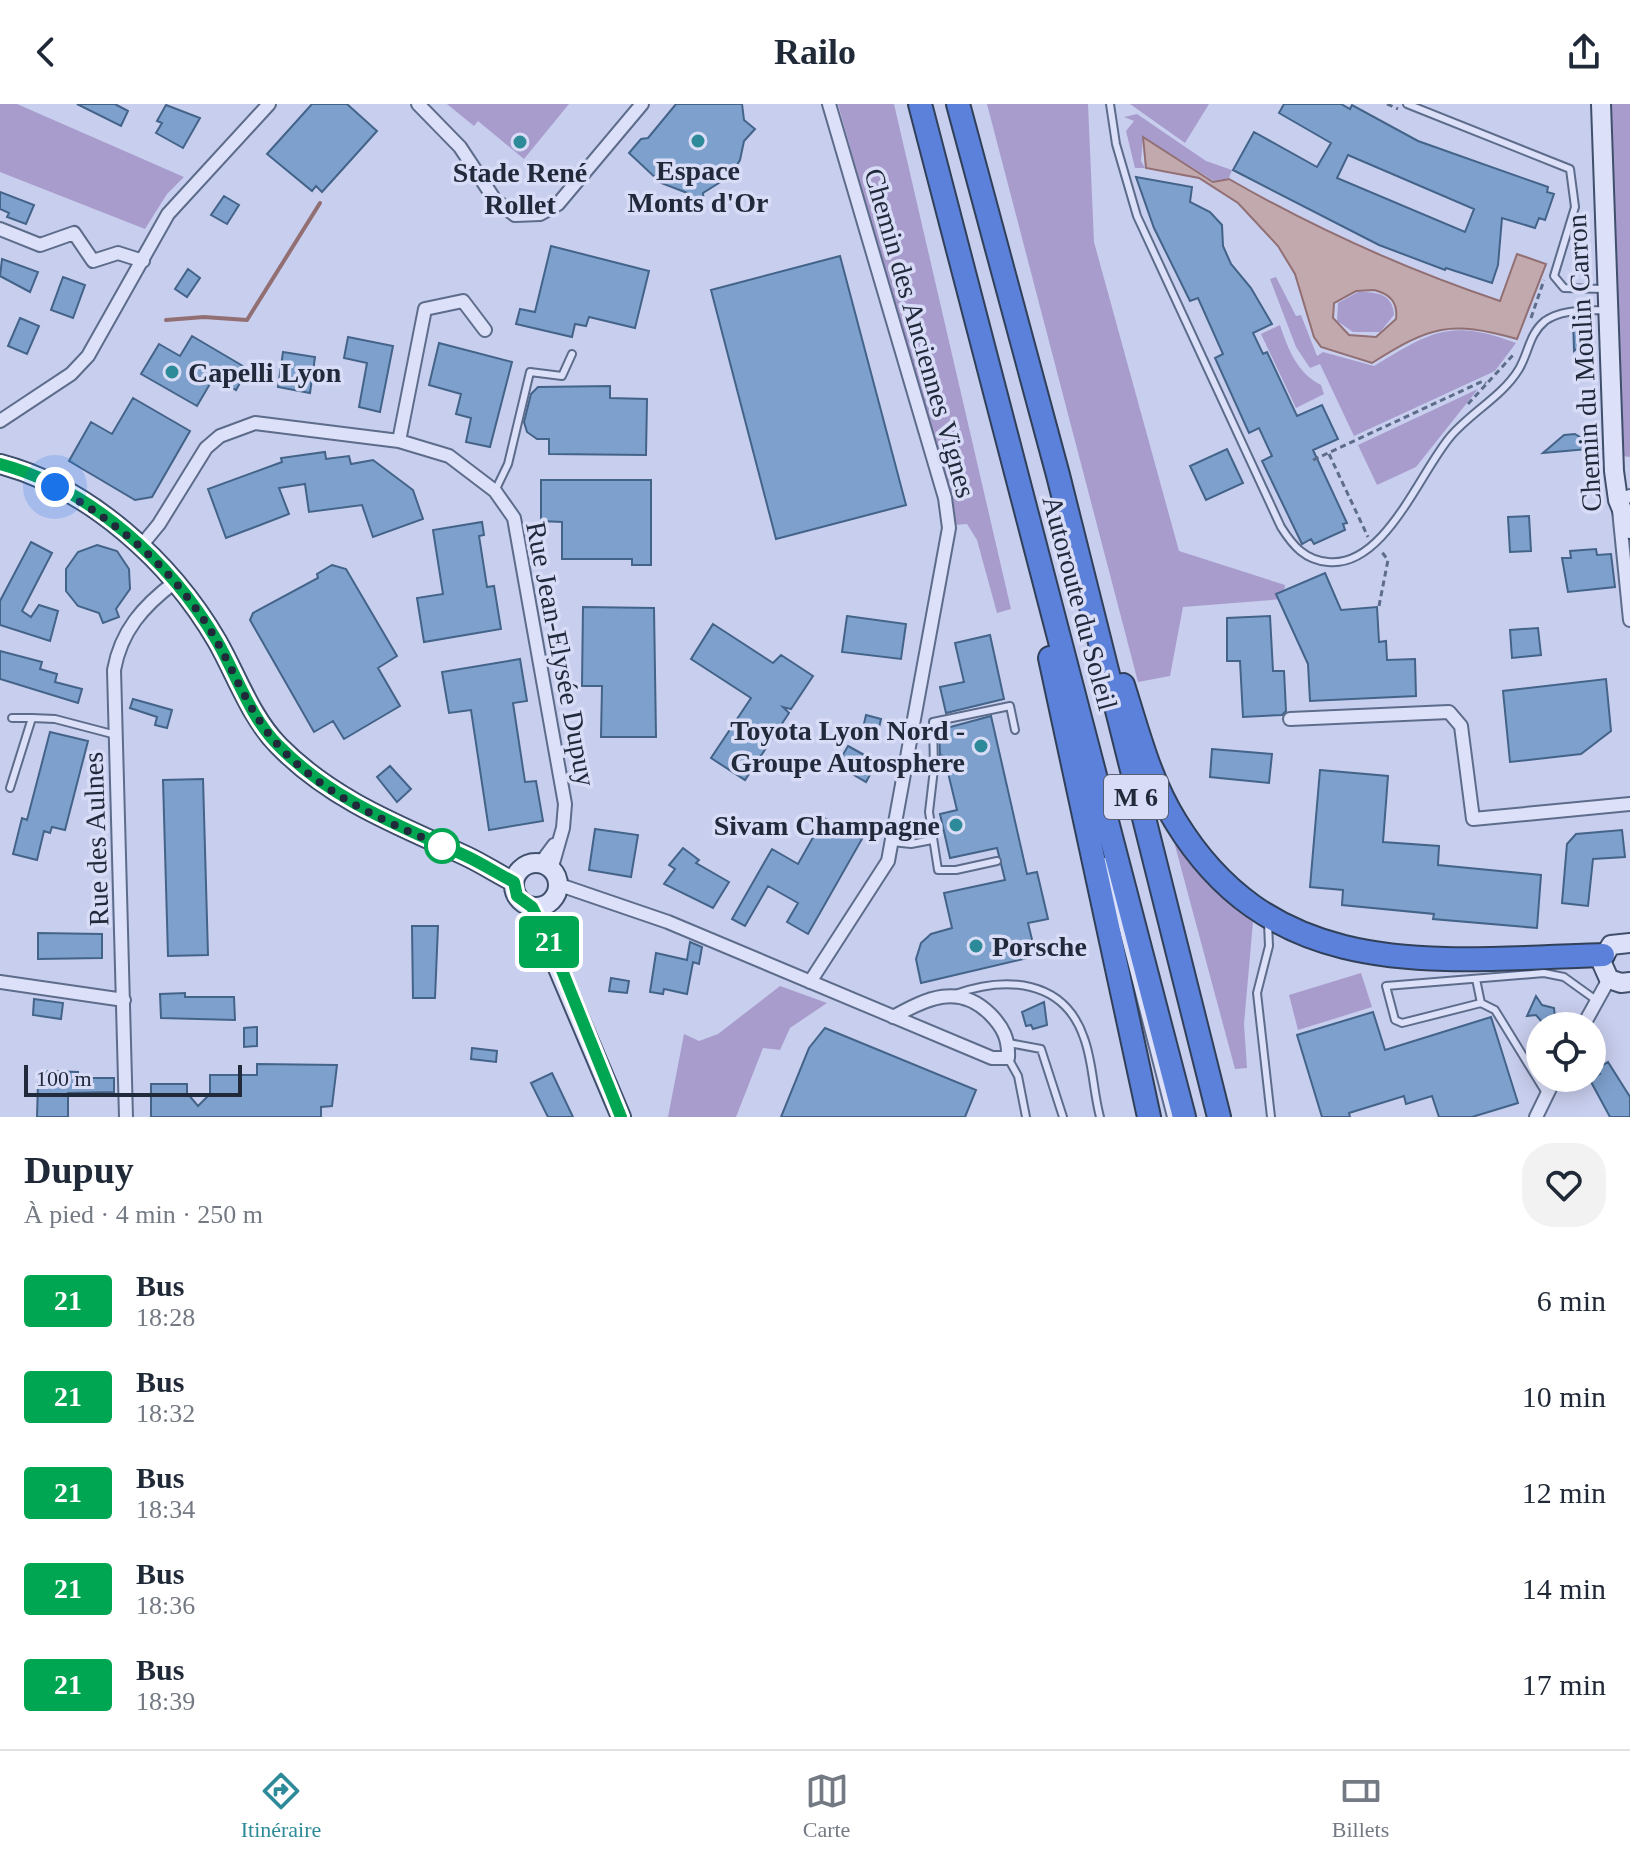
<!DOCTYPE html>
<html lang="fr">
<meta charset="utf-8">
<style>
body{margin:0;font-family:Georgia,serif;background:#f2f2f3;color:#1f2937;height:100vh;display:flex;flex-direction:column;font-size:30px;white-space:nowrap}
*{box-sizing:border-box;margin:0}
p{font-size:26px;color:#747a83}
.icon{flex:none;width:44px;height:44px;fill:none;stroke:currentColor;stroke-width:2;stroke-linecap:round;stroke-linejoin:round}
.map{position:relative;height:1013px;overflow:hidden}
.sheet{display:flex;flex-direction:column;background:#fff;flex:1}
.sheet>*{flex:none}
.badge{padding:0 16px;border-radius:6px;font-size:28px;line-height:52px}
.tools{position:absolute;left:1526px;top:908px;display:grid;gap:16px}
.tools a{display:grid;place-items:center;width:80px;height:80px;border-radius:50%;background:#fff;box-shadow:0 4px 20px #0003;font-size:40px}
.scale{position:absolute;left:24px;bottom:20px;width:218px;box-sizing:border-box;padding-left:8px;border:4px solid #202a3b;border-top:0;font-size:22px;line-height:28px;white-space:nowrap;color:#202a3b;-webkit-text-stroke:6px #d8dcf6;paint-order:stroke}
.you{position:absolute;width:40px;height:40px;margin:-20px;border:6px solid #fff;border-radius:50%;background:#1a73e8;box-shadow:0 0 0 12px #1a73e833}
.map>.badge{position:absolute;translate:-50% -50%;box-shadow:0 0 0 4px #fff}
.round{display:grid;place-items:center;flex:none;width:84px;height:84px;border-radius:32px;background:#f2f2f3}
.head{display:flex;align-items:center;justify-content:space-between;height:136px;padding:0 24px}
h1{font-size:38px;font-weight:700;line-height:60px}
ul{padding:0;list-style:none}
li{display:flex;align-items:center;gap:24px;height:96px;padding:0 24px}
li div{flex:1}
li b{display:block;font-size:30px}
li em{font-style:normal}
li .badge{min-width:88px;font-weight:700;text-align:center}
header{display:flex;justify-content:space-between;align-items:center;height:104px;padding:0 24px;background:#fff;font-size:36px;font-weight:700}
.menu{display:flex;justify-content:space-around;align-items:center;height:112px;border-top:2px solid #e0e1e3;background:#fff;font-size:22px;color:#747a83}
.menu a{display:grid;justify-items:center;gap:4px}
.menu .on{color:#2d8a99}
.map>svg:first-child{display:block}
.green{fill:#a89ccd}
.water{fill:#c2a9ad;stroke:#916f73;stroke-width:2;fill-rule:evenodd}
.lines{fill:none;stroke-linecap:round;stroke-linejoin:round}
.stream{stroke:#916f73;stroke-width:4}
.building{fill:#7ea0cc;stroke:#436389;stroke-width:2;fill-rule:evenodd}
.lane-casing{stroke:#5d6c8a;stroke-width:10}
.street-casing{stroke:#5d6c8a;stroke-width:16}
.secondary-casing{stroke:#40506c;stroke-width:22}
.highway-casing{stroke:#314059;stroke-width:26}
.path{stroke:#5d6c8a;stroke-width:3;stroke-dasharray:6 4;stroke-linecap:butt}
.lane{stroke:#dce0f9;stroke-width:6}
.street{stroke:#dce0f9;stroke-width:12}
.secondary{stroke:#dce0f9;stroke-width:18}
.highway{stroke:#5b81db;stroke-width:22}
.line-casing{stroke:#fff;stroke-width:18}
.line{stroke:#00a651;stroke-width:12}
.walk{stroke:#202a3b;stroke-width:8;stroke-dasharray:0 14.4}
.poi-dot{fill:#2d8a99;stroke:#d8dcf6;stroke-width:3}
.stop-dot{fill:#fff;stroke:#00a651;stroke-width:4}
.labels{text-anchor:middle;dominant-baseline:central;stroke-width:7;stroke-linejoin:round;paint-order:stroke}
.shield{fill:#d8dcf6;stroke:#575f73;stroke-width:2}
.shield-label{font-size:26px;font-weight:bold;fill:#202a3b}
.poi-label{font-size:28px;font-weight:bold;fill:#202a3b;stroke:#d8dcf6}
.street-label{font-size:28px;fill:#202a3b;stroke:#d8dcf6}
</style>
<header><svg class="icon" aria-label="back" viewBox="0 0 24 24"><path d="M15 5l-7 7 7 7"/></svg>Railo<svg class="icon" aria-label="share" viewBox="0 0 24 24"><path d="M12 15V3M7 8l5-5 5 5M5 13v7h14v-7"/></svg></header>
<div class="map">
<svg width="1630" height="1013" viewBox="0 0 1630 1013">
<rect width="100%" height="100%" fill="#c8ceee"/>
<path class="green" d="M0,0h17l167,73 -17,17 -22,35 -145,-57z
M447,0h122l-45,55 -46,-38 -4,5z
M838,0h56l117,505 -14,4 -20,-73 -10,-16 -12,1z
M987,0h101l6,138 85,309 106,34 -2,14 -100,8 -13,69 -32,6z
M1130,0h79l-24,39z
M1611,0h19v353l-8,-1z
M1137,10l69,47 26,9 -3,8 -15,3 -71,-44 -2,24 4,7h-10l-9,-37 8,-10 -10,-4z
M1276,173l20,39 5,-1 16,41 6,-4 51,14c57,-34 75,-48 142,-23l-21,28 -141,65 -34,-72 -10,4 -14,-21 -26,-68z
M1358,188c18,0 35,1 36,23l-14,17h-27l-16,-11 1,-18z
M1280,221c8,24 17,48 41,60l3,9 -28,14 -35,-74z
M1478,285l-62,78 -39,18 -19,-40z
M1173,734l15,24 65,60 -9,102 3,44 -12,1z
M1361,869l11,34 -74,23 -9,-35z
M780,882l47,17 -37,25 -10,22 -17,-2 -27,69h-68l16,-83 15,7 19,-7z"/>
<path class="water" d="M1143,33l70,45 16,-3c87,50 176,90 271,122l17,-47 29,10 -29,75c-68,-19 -86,-13 -145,24l-51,-16 -7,-10 -19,-63 -17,-28 -40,-43 -39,-25 -53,-10zM1374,186c16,4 24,12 22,29l-20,18 -27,-2 -16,-17 1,-15 22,-12z"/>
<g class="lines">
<path class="stream" d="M166,216l38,-3 43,3 73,-117"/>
</g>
<path class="building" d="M77,0h38l13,7 -7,15z
M312,0h35l30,27 -55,61 -6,-6 -4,5 -45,-37z
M676,0h66l2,16 11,9 -11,12 -4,19 -10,16 -27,17 1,11 -13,1 -1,-11 -29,-11 -32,-30 12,-14 7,-1z
M1284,0h57l9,5 2,-4 66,36 130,46 -1,5 7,2 -9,26 -6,-2 -4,10 -33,-10 -4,47 -6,18 -46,-15 -1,2 -66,-25 -146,-75 21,-38 63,35 14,-24 -52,-30zM1348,51l126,54 -9,23 -128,-54z
M166,1l34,13 -17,30 -27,-15 6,-10 -5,-2z
M1136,73l56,10 -2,15 20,10 12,13 1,21 8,18 20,24 21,36 -19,9 10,21 4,-2 30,64 25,-11 16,34 -25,11 34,73 -4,1 2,6 -31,14 -3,-5 -9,5 -40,-83 10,-5 -13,-28 -10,5 -34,-75 8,-4 -25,-56 -8,3 -36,-73z
M0,88l34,13 -8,19 -19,-7 2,-4 -9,-4z
M224,92l15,9 -12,19 -16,-9z
M551,142l98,25 -14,57 -46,-11 -3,9 -11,-2 -3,13 -56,-13 4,-15 15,3z
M840,152l66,249 -130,34 -65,-249z
M2,155l36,13 -8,20 -30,-16z
M188,165l12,9 -13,19 -12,-8z
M63,173l22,8 -12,33 -22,-8z
M1586,213l1,23 -13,11 -1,-33z
M20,214l19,8 -12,28 -19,-8z
M192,232l56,33 -12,21 -22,-13 -17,29 -56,-32 18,-30 21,12z
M348,233l45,9 -13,66 -21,-5 8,-44 -23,-5z
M439,239l73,19 -22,85 -24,-5 5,-24 -15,-4 5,-20 -32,-9z
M283,248l32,5 -5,36 -32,-6z
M610,282v12l37,1 -1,56 -97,-1v-15h-12l-10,-7 -3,-10 7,-28 7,-7z
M133,294l57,33 -38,66 -17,3 -66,-39 22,-39 21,12z
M1575,330l24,14 -56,5 21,-18z
M1227,345l16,34 -37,17 -16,-34z
M325,348l1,7 23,-3 2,8 22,-4 40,30 10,29 -50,18 -11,-32 -53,7 -4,-28 -26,4 10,26 -63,24 -18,-49 74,-27 -1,-4z
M541,376h110v85h-19v-6h-70v-37l-21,-1z
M1529,412l2,35 -21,1 -2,-35z
M482,418l2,13 -5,1 8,51 7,-1 7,43 -77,13 -7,-44 26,-4 -10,-64z
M31,438l21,11 -30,58 9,6 8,-12 19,6 -8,30 -50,-16v-24z
M97,441l20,6 12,18 1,20 -14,20 3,8 -16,6 -4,-10 -21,-7 -12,-15v-22l12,-17z
M1596,445l1,6 14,-1 4,33 -47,5 -6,-34h9l-1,-7z
M332,461l14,4 51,87 -19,12 22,38 -56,33 -11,-18 -19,11 -64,-112 3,-7 65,-35 -1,-4z
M1325,469l16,37 36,-3 2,35 7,-1 1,19 28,-1 1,37 -106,5 -2,-37 -32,-70z
M583,503l71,1 2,129h-55l1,-51h-20z
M847,512l59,8 -5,35 -59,-7z
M1270,512l3,55h11l2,40 -4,4 -39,2 -3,-56h-13v-43z
M713,520l60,39 8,-8 32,21 -22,33 -8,-2 6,6 -44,67 -34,-22 40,-60 -60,-39z
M1538,524l3,27 -29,3 -2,-28z
M990,531l14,64 -58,14 -6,-26 24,-5 -9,-39z
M0,547l42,11 -2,7 17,5 -2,8 27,7 -4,14 -78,-24z
M520,555l7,42 -14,2 12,79 11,-1 7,40 -54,9 -18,-120 -22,3 -7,-41z
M1606,575l5,52 -30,23 -71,8 -7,-71z
M133,595l39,11 -5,18 -12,-3 2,-8 -27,-9z
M866,611l15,4 -3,13 -15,-4z
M991,612l36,158 10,-2 11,47 -20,4 8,33 -115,27 -5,-24 5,-16 10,-9 21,-6 -8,-35 61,-13 -8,-32 -47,10 -10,-44 17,-4 -13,-54 -4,-1 -1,-25z
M50,628l38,9 -23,89 -13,-3 -2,6 -6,-2 -7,29 -24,-6 9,-36 5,2z
M848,642l29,16 -11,20 -29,-17z
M1212,645l60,5 -3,29 -59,-6z
M390,662l21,23 -14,13 -20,-25z
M1320,666l68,6 -5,66 56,4 -1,19 103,10 -4,53 -104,-9 1,-5 -92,-9 1,-15 -33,-3z
M203,675l5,176 -40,1 -5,-176z
M824,714l38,21 -54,95 -21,-12 11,-19 -30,-17 -23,40 -13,-7 40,-70 26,15z
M595,725l43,6 -7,42 -42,-7z
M1622,726l3,27 -32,2 -5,47 -26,-3 5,-59 9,-10z
M683,744l16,12 -3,3 33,19 -16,26 -49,-24 11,-15 -6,-4z
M412,822h26l-3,72h-22z
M38,829l64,1v24l-64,1z
M690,838l12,5 -3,17 -6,-2 -6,32 -23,-5 -1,5 -13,-2 6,-39 31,7z
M611,874l18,3 -2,12 -18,-2z
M185,889v4h49l1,23 -74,-2 -1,-24z
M1536,892l6,9 12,3 2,18 -14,-4 -6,-7 -9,1z
M34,895l29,4 -2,16 -28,-4z
M1044,898l3,23 -14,4 -2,-4 -5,1 -4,-14z
M1373,908l12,38 106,-33 27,86 -46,14h-33l-7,-21 -26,8 -2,-8 -55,17 1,4h-28l-25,-82z
M257,923v19l-13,1v-19z
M825,924l151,62 -11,27h-184l28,-69z
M472,944l25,3 -1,11 -25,-3z
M1608,958l22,35v20h-20l-20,-37 10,-6 -3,-5z
M257,960l80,1 -5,41 -11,1v10h-170v-33h36v9l11,13 12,-12v-19h47z
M48,967l30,1v6h36v14l-46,1v24h-31l1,-34z
M552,969l21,44h-25l-17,-34z"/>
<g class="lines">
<defs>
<path id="lane" d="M1110,0l6,40 21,72 144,311c12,19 24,33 47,35 56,6 91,-88 122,-125 21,-25 52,-40 69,-68 10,-17 10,-35 26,-48 17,-12 40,-10 59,-11
M1407,0l163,65 5,38 -21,69 10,12 41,1
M495,387l13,-27 22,-92 32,4 10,-22
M12,614h20
M10,684l22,-70 23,1 61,16
M892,738l19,2 21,-4
M997,757l-41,9h-18l-9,-58 5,-43 -1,-47 77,-16 5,24
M1105,757l66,256
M1268,819l1,23 -12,47 14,124
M1476,875l5,24
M955,890c51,-18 109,-15 129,44 9,24 9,53 16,79
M1009,939l32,6 22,68
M1008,954l10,18 8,41
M1546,989l-51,-83 -14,-7 -79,20 -7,-3 -9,-34 158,-13 20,4 32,23"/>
<path id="street" d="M418,0l42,43 35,53 20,15 25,-1 18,-10 84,-100
M0,125l40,16 34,-12 19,28 25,-8 25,8
M0,317l71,-47 17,-18 80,-142 101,-110
M399,337l26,-132 38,-8 22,29
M1630,392l-12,4 12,120
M141,442l18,-22 47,-76 14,-12 35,-13 144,18 50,15 46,35 19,27 51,286 -2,24 -12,42
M1290,615l159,-7 12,14 12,93 157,-15
M540,760l14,-19
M557,780l111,38 324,136h16c1,-19 -5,-31 -18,-44 -31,-31 -63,-16 -97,3
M0,878l124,18
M810,878l78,-121 61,-333 -4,-30 -116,-394
M1583,922l26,-47
M126,1013l-12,-447c7,-39 29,-64 61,-88
M1536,1013l19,-39"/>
<path id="secondary" d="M1601,0l13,367 4,29 12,29
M0,360c90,24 171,98 217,177 19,33 34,77 62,105 53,54 119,79 187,110 17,8 32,18 48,26
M514 781a22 22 0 1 1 44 0a22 22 0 1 1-44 0Z
M532,803l89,210
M1630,839l-19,2 -10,16 8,18 12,4 9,-1"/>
<path id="highway" d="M920,0l264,1013
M958,0l100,371 161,642
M1050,554l99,459
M1123,581c15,47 27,96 53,137 100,163 262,138 427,133"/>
</defs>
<use href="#lane" class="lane-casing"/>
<use href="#street" class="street-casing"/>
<use href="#secondary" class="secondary-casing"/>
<use href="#highway" class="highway-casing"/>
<path class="path" d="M1387,0l11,5
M1531,214l13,-38
M1468,300l46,-50
M1329,350l39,83
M1313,356l170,-79 3,2
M1379,502l9,-46 -7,-9"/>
<use href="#lane" class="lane"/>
<use href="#street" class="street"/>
<use href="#secondary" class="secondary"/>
<use href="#highway" class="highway"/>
</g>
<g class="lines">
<defs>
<path id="line" d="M0,360c90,24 171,98 217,177 19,33 34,78 62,105 53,54 119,79 187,110 17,8 32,18 48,26l3,14 15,11 23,46 66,164"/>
</defs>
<use href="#line" class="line-casing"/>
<use href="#line" class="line"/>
<path class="walk" d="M55,383c67,37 126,89 164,158 17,32 33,71 58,99 45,51 109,78 170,104l-5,-2"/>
</g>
<g class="poi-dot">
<circle cx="698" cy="37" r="8"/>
<circle cx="520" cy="38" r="8"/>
<circle cx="172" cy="268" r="8"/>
<circle cx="981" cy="642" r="8"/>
<circle cx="956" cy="721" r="8"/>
<circle cx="976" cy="842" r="8"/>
</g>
<circle class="stop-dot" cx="442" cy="742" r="16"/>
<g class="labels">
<rect class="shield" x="1104" y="671" width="64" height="44" rx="6"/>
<g class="shield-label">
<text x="1136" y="693">M 6</text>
</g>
<g class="poi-label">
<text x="698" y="66">Espace<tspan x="698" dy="32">Monts d'Or</tspan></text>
<text x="520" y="68">Stade René<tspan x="520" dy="32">Rollet</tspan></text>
<text x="188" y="268" text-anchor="start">Capelli Lyon</text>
<text x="965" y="626" text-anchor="end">Toyota Lyon Nord -<tspan x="965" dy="32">Groupe Autosphere</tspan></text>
<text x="940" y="721" text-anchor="end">Sivam Champagne</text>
<text x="992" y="842" text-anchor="start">Porsche</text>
</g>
<g class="street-label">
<text transform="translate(920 229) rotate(74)">Chemin des Anciennes Vignes</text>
<text transform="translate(1584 259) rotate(-93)">Chemin du Moulin Carron</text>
<text transform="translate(1080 499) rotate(75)">Autoroute du Soleil</text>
<text transform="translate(561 550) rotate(79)">Rue Jean-Elysée Dupuy</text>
<text transform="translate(96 735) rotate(-92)">Rue des Aulnes</text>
</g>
</g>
</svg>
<div class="tools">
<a><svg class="icon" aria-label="locate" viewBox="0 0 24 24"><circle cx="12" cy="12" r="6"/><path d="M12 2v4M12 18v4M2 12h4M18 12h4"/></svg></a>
</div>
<div class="scale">100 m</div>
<div class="you" style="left:55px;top:383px"></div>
<b class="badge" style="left:549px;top:838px;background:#00a651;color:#fff">21</b>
</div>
<section class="sheet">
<div class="head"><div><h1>Dupuy</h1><p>À pied · 4 min · 250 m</p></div><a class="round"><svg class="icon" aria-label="heart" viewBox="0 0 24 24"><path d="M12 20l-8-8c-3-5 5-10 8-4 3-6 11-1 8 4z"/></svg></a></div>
<ul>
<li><span class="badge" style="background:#00a651;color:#fff">21</span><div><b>Bus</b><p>18:28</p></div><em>6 min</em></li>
<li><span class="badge" style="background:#00a651;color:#fff">21</span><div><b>Bus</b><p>18:32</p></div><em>10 min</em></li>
<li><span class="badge" style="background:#00a651;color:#fff">21</span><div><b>Bus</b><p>18:34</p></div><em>12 min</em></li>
<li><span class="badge" style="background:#00a651;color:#fff">21</span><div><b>Bus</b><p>18:36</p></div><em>14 min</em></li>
<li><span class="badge" style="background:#00a651;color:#fff">21</span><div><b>Bus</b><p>18:39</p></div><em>17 min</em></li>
</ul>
</section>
<nav class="menu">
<a class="on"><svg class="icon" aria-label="directions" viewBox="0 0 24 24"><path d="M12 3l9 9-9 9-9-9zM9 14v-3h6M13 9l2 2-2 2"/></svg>Itinéraire</a>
<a><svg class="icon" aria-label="map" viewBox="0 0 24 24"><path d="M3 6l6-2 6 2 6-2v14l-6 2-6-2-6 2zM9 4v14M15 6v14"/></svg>Carte</a>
<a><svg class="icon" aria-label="tickets" viewBox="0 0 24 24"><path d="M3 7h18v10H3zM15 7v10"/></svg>Billets</a>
</nav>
